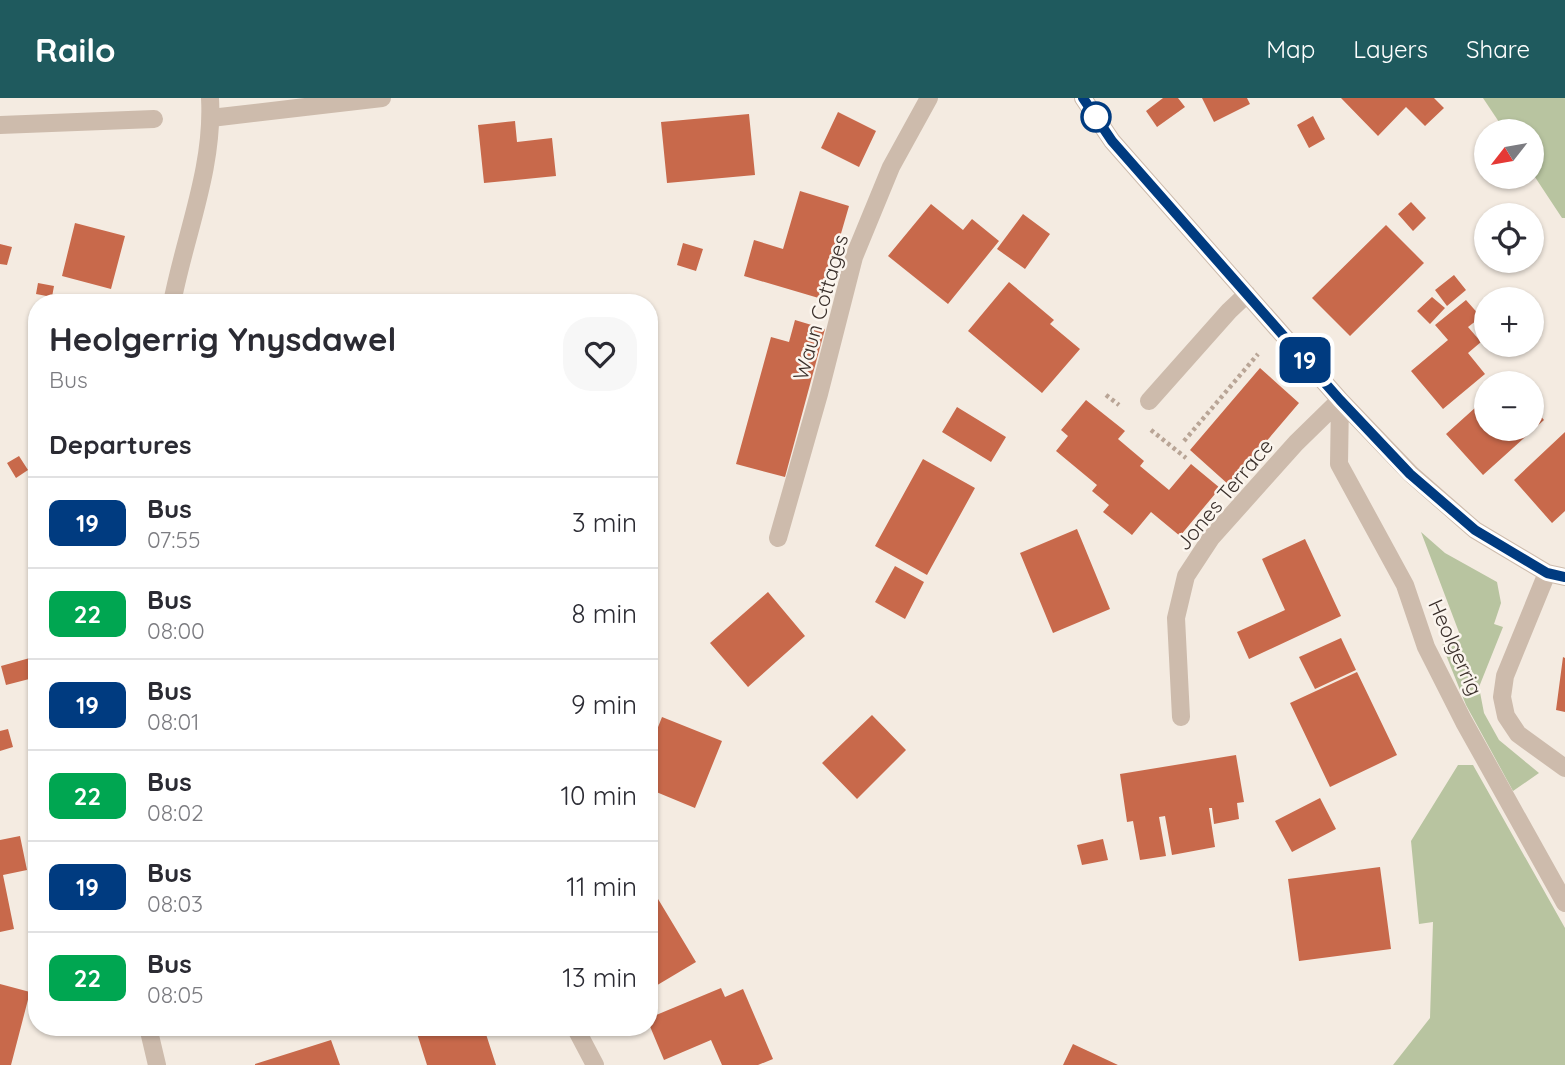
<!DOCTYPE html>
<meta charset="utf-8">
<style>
body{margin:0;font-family:Quicksand,sans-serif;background:#f7f7f7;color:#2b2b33;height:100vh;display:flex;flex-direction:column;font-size:26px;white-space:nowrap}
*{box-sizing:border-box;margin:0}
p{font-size:23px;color:#7c7c81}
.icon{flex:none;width:38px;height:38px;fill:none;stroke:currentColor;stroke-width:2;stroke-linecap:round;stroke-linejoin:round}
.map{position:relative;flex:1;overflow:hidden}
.drawer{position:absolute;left:28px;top:196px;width:630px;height:742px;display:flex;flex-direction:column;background:#fff;border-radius:28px;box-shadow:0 2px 5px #0004}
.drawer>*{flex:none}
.badge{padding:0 14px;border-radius:10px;font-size:24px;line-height:46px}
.needle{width:46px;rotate:239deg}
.controls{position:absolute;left:1474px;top:21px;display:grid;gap:14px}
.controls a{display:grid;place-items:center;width:70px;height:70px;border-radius:50%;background:#fff;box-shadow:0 2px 5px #0004;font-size:35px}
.map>.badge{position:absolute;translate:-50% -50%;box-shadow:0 0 0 4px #fff}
h2{padding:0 21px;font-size:26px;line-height:63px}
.round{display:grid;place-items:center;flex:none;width:74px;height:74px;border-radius:28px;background:#f7f7f7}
.head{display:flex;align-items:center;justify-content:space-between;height:119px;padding:0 21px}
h1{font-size:33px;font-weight:700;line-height:52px}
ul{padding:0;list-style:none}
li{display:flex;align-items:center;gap:21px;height:91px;padding:0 21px;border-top:2px solid #e1e1e2}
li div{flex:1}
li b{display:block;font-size:26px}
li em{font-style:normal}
li .badge{min-width:77px;font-weight:700;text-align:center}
header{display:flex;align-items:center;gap:42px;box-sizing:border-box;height:98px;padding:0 35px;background:#1f5a5e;color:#fff}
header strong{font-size:33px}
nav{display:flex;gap:38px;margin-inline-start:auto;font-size:24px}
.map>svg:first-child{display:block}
.green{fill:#b8c4a0}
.building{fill:#c8694b}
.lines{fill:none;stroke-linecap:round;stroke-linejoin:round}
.path{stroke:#b9a596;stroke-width:4.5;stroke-dasharray:3.5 3.5;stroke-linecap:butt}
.minor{stroke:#cdbbac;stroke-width:18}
.line-casing{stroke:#fff;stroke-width:16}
.line{stroke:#003b80;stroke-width:10}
.stop-dot{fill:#fff;stroke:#003b80;stroke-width:3.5}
.labels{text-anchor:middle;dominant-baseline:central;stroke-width:5;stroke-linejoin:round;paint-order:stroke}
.street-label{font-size:21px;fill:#3b302b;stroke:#fbf5ee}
</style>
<header>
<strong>Railo</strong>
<nav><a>Map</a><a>Layers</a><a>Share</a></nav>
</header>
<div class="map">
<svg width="1565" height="967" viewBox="0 0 1565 967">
<rect width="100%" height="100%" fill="#f4ebe1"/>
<path class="green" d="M1483,0h82v120h-3l-31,-47v-40h-26z
M1421,434l24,21 52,29 4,21 -7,21 9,3 -24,60 5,26 15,27 40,33 -26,18 -47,-86 -24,-60 18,-10z
M1458,667h15l92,163v137h-172l37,-47 3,-96 -14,2 -8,-83z"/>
<path class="building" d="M1163,0h15l7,9 -28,20 -11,-16z
M1202,0h45l3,6 -36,18z
M1341,0h93l10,10 -19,18 -19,-19 -28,29z
M838,14l38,19 -17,36 -38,-19z
M749,16l6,61 -88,8 -6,-61z
M1313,18l12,23 -16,9 -12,-23z
M515,23l2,21 35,-4 4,38 -72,7 -6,-58z
M800,93l49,15 -27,93 -78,-23 10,-36 29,9z
M1411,104l15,16 -13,13 -15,-17z
M931,106l32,26 9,-11 27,22 -51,63 -60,-48z
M1023,116l27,20 -25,35 -28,-20z
M75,125l50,13 -14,53 -49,-13z
M1386,127l38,38 -74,73 -38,-38z
M683,145l20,6 -7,22 -19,-6z
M0,146l12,3 -5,18 -7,-1z
M1454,177l12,15 -19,16 -12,-16z
M1009,184l45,38 -4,4 30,25 -38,44 -74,-62z
M38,185l16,3 -2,11 -16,-3z
M1432,199l13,11 -15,16 -13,-13z
M1466,202l15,17 -13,10 13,15 -13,11 17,21 -42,35 -32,-38 37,-31 -13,-15z
M795,222l30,9 -40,148 -49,-13 35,-127 18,5z
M1260,270l39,35 -70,82 -39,-35z
M1486,300v31h45v-24l13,15 -61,55 -37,-41z
M1086,302l39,31 -7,8 26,22 -4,5 29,24 22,-26 29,24 -40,48 -29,-24 -19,23 -29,-23 6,-7 -17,-14 5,-6 -41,-34 12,-15 -7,-6z
M957,309l49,30 -15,25 -49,-30z
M1565,334v79l-13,12 -38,-43z
M19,358l9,14 -12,8 -9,-15z
M923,361l52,29 -48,87 -52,-29z
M1077,431l33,80 -57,24 -33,-80z
M1305,441l36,77 -92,43 -12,-27 48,-22 -23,-51z
M895,468l29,16 -19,37 -30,-17z
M768,494l37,44 -57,51 -38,-44z
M1341,540l15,32 -41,19 -16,-32z
M37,558v21l-31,8 -5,-19z
M1563,559l2,1v54l-9,-2z
M1357,574l40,83 -67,32 -40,-84z
M872,617l34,35 -49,49 -35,-36z
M662,619l60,24 -27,67 -46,-19v-39z
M8,631l5,18 -13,4v-20z
M1236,657l8,47 -7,1 2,16 -25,5 -2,-16h-3l6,39 -43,8 -7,-39 -6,1 7,39 -26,4 -7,-39 -6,1 -7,-48z
M1320,700l16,31 -44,23 -17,-31z
M20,738l7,34 -24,5 11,54 -14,3v-92z
M1103,741l5,21 -26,5 -5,-20z
M1380,769l11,82 -92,12 -11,-82z
M649,786l47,78 -47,28z
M0,886l30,8 -19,73h-11z
M721,890l4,9 18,-8 30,70 -15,6h-36l-11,-25 -47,20 -15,-36v-6z
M415,929h80l-10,4 11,34h-69z
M331,942l9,25h-85v-1z
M1073,946l45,21h-55z"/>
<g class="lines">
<path class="path" d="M1106,297l13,10
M1151,332l35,28
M1184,343l74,-87"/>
<path class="minor" d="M1083,0l29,43 228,259 71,74 64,56 72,43 18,4
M211,20l171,-20
M0,27l154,-6
M172,205c13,-68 42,-135 38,-205
M1340,302l-1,64 66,121 21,62 38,75 101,181
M1149,303l80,-90 18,-17
M778,440l41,-144 35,-137 37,-90 38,-69
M1547,475l-42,103 -3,21 4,19 12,18 47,34
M1181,619l-5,-99 10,-42 25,-38 85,-95 44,-43
M148,929l9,38
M575,929l20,38"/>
</g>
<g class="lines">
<defs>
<path id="line" d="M1083,0l29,43 228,259 70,74 65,56 72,43 18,4"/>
</defs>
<use href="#line" class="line-casing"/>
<use href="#line" class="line"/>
</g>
<circle class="stop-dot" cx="1096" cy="19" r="14"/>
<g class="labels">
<g class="street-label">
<text transform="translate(820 209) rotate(-74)">Waun Cottages</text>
<text transform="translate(1224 396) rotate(-50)">Jones Terrace</text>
<text transform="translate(1456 549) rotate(66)">Heolgerrig</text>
</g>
</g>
</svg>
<div class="controls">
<a><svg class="needle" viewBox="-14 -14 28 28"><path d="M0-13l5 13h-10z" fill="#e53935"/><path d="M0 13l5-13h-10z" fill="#7c7c81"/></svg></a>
<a><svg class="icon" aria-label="locate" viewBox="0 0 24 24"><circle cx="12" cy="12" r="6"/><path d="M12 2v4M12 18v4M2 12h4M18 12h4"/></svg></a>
<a>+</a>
<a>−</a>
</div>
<b class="badge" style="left:1305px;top:262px;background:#003b80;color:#fff">19</b>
<section class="drawer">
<div class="head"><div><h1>Heolgerrig Ynysdawel</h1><p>Bus</p></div><a class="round"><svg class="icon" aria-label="heart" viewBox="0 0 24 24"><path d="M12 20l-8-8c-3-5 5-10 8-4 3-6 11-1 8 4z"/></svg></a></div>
<h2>Departures</h2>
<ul>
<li><span class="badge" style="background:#003b80;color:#fff">19</span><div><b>Bus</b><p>07:55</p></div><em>3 min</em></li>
<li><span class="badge" style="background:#00a651;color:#fff">22</span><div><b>Bus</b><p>08:00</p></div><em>8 min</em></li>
<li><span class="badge" style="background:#003b80;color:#fff">19</span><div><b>Bus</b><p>08:01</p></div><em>9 min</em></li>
<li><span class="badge" style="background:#00a651;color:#fff">22</span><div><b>Bus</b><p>08:02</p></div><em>10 min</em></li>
<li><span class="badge" style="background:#003b80;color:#fff">19</span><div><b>Bus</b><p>08:03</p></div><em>11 min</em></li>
<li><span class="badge" style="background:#00a651;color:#fff">22</span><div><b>Bus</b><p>08:05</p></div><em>13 min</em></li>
</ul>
</section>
</div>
